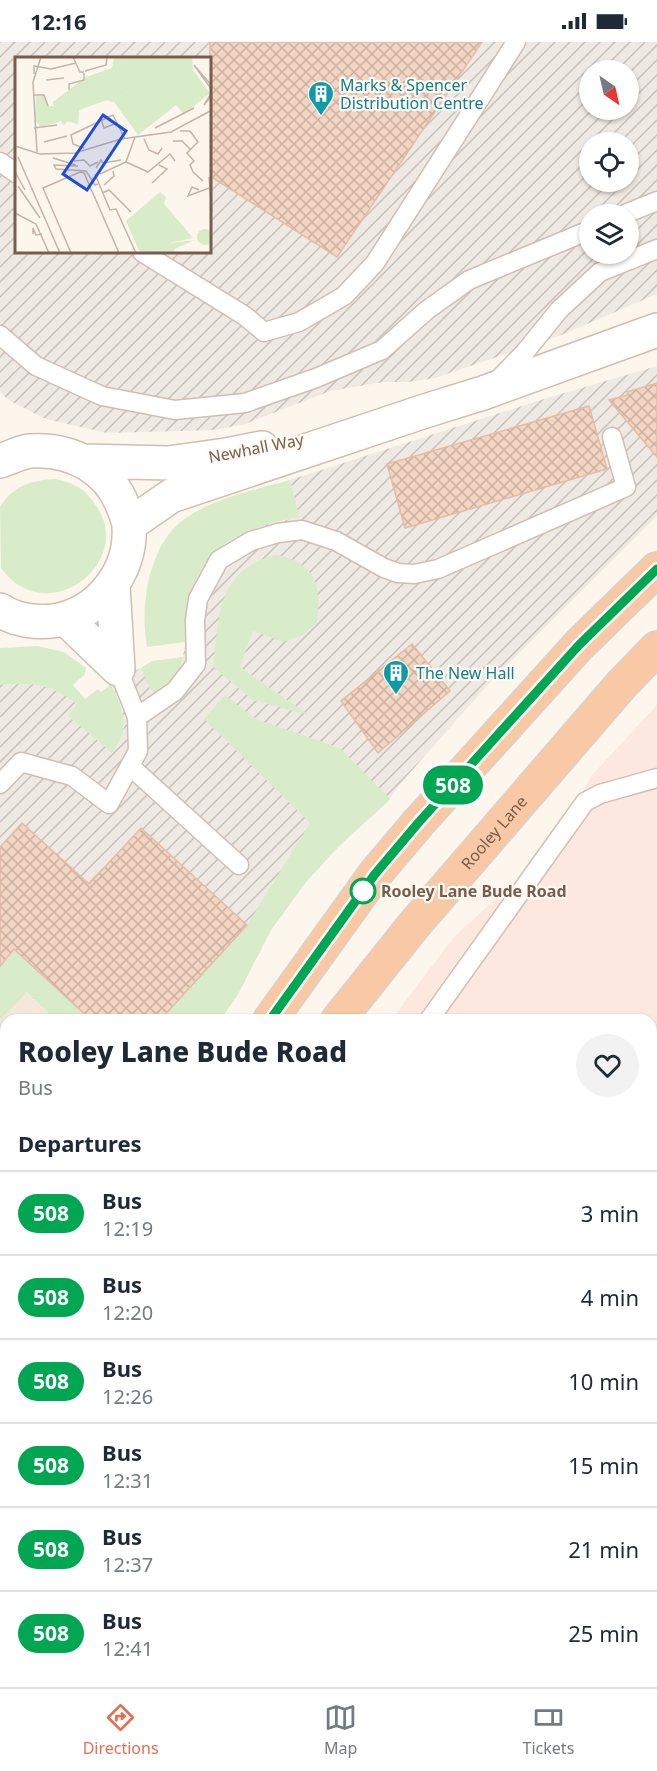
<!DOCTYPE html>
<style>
body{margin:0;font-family:"Noto Sans",sans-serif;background:#f2f2f3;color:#1f2937;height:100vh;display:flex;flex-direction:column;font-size:22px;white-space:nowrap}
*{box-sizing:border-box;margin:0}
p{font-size:20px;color:#747a83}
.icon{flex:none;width:33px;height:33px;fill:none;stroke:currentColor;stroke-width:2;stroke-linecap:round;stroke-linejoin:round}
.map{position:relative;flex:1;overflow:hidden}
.details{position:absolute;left:0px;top:972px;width:657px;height:674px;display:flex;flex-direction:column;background:#fff;border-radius:18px 18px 0 0;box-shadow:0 2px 4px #0004}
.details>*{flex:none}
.badge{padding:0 12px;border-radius:20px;font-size:21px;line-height:39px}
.needle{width:39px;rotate:146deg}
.tools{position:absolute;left:579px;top:18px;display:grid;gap:12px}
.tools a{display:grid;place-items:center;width:60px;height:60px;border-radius:50%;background:#fff;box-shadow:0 2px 4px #0004;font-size:30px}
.map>.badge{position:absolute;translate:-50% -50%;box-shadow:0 0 0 3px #fff}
h2{padding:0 18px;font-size:22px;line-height:54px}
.round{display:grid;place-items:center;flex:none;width:63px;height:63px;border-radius:32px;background:#f2f2f3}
.overview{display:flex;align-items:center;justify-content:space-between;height:102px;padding:0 18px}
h1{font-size:28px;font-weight:800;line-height:45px}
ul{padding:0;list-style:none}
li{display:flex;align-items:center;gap:18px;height:84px;padding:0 18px;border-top:2px solid #e0e1e3}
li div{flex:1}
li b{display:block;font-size:22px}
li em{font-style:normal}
li .badge{min-width:66px;font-weight:700;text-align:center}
.status{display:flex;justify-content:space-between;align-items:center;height:42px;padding:0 30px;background:#fff;direction:ltr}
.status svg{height:16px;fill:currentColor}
.tab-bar{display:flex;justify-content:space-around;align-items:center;height:84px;border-top:2px solid #e0e1e3;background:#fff;font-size:16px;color:#747a83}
.tab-bar a{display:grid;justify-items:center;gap:3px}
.tab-bar .on{color:#e76f51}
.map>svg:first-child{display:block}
.residential{fill:#f5e8da}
.commercial{fill:#fde8e0}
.industrial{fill:url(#industrial-furrows);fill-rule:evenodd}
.green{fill:#d8ecc9}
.building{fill:url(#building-cross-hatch);stroke:#e6bba3;stroke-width:1.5}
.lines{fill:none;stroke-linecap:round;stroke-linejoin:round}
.service-casing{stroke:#d1beb0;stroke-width:21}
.minor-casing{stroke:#d1beb0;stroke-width:36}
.trunk-casing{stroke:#dad1cd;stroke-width:36}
.service{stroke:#fff;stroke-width:18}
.minor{stroke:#fff;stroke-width:33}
.trunk{stroke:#f9c8a4;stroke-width:33}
.line-casing{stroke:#fff;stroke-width:14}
.line{stroke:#00a651;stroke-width:9}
.stop-dot{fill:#fff;stroke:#00a651;stroke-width:3}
.labels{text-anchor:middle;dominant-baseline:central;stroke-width:4.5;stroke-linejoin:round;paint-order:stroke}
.culture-label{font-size:16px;fill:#0d838f;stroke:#fffaf3;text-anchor:start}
.street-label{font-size:16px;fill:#7a5c4d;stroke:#fffaf3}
.stop-label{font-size:16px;font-weight:bold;fill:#7a5c4d;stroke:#fffaf3;text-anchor:start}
.inset-road{fill:none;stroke:#c5b3a7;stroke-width:1.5}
.view{fill:#1d4ed8;fill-opacity:0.15;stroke:#1d4ed8;stroke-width:3}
.inset-edge{fill:none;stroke:#7a5c4d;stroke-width:3}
</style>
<div class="status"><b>12:16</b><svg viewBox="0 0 49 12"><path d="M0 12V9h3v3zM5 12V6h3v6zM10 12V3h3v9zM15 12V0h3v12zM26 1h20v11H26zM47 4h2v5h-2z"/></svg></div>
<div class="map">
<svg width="657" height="1645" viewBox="0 0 657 1645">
<defs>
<pattern id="industrial-furrows" width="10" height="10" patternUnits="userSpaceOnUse" patternTransform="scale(1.5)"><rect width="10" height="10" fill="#efe9e4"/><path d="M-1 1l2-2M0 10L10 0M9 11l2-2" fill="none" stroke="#c7c0bb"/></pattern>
<pattern id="building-cross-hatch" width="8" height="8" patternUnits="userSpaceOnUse" patternTransform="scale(1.5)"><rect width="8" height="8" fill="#f3d5c3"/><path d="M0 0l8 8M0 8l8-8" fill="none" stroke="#cab0a1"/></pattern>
</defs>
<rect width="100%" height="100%" fill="#fdf6ec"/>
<path class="residential" d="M26,950l30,28h-50v270l-6,6v-276z"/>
<path class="commercial" d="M657,663v982h-657v-137l6,-7v139h645v-662h-260l63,-83 69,-63 50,-67 20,-33z"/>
<path class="industrial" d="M0,0h657v252l-98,42 -124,42 -26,4h-26l-53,9 -85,33 -30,6 -108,3 -61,-14 -38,-19 -8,-8zM16,16h194v194h-194zM590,28h38v40h-38zM590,100h38v40h-38zM590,172h38v40h-38z
M657,324v150l-165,164 -92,104 -13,19 -48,43 -33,36 -35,48 -34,66 -17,24h-164l-30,-28 -26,28v-335l36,-2 30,12 12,9 -10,12 44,36 6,-7 6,-18 -2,-22 -11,-21 30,-16 9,21 31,-19 9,-59 8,-35 8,-14 15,-15 15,-10 19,-10 44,-10 -9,-37 254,-81z"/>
<path class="green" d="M56,437c6,2 13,3 18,6 10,4 17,13 23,22 34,50 -35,112 -83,75 -5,-4 -9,-9 -13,-14l-1,-61c13,-22 33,-27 56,-28z
M290,438l9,37c-38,7 -81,19 -100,57 -10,20 -11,47 -14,68l-38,5c-4,-22 -3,-47 2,-69 5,-17 11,-35 24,-49 26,-28 81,-39 117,-49z
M275,513c41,6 47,32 42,68l-15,12 -18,7 -31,-11 -13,36 69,48 -56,-15 -40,-33c7,-52 2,-95 62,-112z
M38,604l26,6 22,16 -1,6 -12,11 12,14 13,-10 3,3 10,-8c13,26 20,44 1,69l-44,-37 9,-12c-26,-20 -45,-22 -77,-19v-37z
M183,615c-3,20 -9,24 -24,36 -12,-1 -14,-16 -18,-25l11,-7z
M225,653l31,24 84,29 50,51 -51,47 -33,36 -35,48 -34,66 -17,24h-60l87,-95 63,-102 -106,-104z
M14,908l77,70h-35l-29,-28 -27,28v-54z"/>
<path class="building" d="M210,0h272l-145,215 -127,-81z
M657,341v74l-48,-57 19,-5 -1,-3z
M589,364l18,63 -202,59 -18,-64z
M412,602l38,47 -72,62 -37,-52z
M22,781l67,61 52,-56 106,97 -87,95h-69l-77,-71 -14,17v-119z"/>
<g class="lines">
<defs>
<path id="service" d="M0,120l16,11
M625,172l32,-13
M142,210l103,64 19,16 35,-10 45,-26 31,-33 141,-221
M0,293l36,31 66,30 73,14 70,-7 71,-25 66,-28 45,-40 42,-30 121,-50
M498,338l27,-28 34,-42 41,-38 57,-23
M137,675l38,-26 21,-27 -1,-44 3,-21 21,-39 32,-19 27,-8 24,-3 34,11 48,27 14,5 16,1 24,-5 188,-82 -14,-50
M130,724l109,99
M0,742l21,-22 51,14 37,28 29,-53 -1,-34 -19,-48
M429,978l156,-218 15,-8 57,-16
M0,1485l6,15
M0,1546l6,4
M651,1547l6,-21
M160,1640l16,5
M295,1645l4,-5
M604,1645l4,-5"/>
<path id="minor" d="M0,419c9,-3 21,-9 30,-10 42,-3 80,18 94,58 2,6 5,12 5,18 3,45 -31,88 -76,94 -17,2 -39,-1 -53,-11
M85,419l83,2 58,-8 36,-7
M129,483l42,-29 254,-85 58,-18 174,-63
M113,543l5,84
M66,577l52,50"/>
<g id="trunk">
<path d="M270,978l105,-146 44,-52 160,-177 78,-76"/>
<path id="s1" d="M338,978l76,-95 208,-241 35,-36"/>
<path d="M0,1320l6,-7"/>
<path d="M0,1402l6,-6"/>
</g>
</defs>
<use href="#service" class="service-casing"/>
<use href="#minor" class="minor-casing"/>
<use href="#trunk" class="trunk-casing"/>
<use href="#service" class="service"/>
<use href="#minor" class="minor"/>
<use href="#trunk" class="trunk"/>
</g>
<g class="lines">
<defs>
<path id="line" d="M270,978l105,-146 44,-52 160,-177 78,-76"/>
</defs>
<use href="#line" class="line-casing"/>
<use href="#line" class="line"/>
</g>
<defs>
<symbol id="building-pin" viewBox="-11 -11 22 30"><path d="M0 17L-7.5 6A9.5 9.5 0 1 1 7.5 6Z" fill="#0f9aa8" stroke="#fffaf3"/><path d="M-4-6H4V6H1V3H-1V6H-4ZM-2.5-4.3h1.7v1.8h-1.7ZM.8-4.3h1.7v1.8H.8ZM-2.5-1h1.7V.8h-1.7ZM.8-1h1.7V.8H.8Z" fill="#fff"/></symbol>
</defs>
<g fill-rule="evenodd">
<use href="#building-pin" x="306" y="37" width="30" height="40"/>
<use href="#building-pin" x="381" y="616" width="30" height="40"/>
</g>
<circle class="stop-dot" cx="363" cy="849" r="12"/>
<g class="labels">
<g class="culture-label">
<text x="340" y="43">Marks &amp; Spencer<tspan x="340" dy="18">Distribution Centre</tspan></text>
<text x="416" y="631">The New Hall</text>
</g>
<g class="street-label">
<text transform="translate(256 406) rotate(-11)">Newhall Way</text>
<text stroke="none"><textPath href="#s1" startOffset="244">Rooley Lane</textPath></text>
</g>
<g class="stop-label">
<text x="381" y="849">Rooley Lane Bude Road</text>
</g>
</g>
<g transform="translate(15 15)">
<rect width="196" height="196" fill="#fdf6ec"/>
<path d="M99,0h12l-3,3 16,22 -25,20 -13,-3 -22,11 -1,14 -11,-3 -3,4 -3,-4 -20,6 -6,-6 1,-25h8l5,10h5l-1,-4 33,-25 26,-9zM145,135l6,5 -2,7 29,34 -25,5 -18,-28 -4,23 8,15h-14l-14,-32zM182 180a8 8 0 1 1 16 0a8 8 0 1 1-16 0Z" fill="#d8ecc9"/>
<path d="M98,11l-3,31 -31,11 -1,14 -11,-3 -3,4 -11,-23 33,-25zM135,158l19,28 26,-3 -21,9 1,4h-21l-14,-20z" fill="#d8ecc9"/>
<path d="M111,0h66l1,13 17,23 -26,21 -8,-9 -38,30 -24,-33 25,-20 -17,-23z" fill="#d8ecc9"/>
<path class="inset-road" d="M58,0l7,15h4M70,14l21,-6 1,-8M19,17v-8l17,3 25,-6M31,23l18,-2M197,29l-18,-21 18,25M54,33v-6l15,-4v-7M197,35l-8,13 8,-10M19,38h10l4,11M98,58l12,24M86,62l3,9 13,-5M19,71l23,-3M140,71l39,-20M165,74h10l8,11 -11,11 7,8 -4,4 3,7 10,9M129,82l5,11 9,4 4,-6M158,84h9l8,8M29,85l23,-6M0,89l25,8 35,-1 46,-14 50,-7 41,-22M69,91l-11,-4 -2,-9 42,-20M22,95l-4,-70 8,-25M3,100l42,96M38,101l23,7M59,104l10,-1 6,6 8,-4M111,105l22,10 22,-18 5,7M63,109l-24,-1 2,4 30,2 9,14 3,-1M81,111l5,-8 2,3 18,-3M0,115l10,18M80,117l15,36 6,-1 20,44M85,117l26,-12 9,-25M194,120l3,35M137,126l15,-14 -8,-4M89,128l10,-9 -1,-5M3,129l22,32M184,133l-7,-3 -4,9 24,-9M87,136l7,-3 22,22M0,156l21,11 13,29M18,177v-6l3,7 6,-1M56,196l-28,-65 37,-16 4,1 35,80"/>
<path class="view" d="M88,58l23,16 -39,59 -24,-16z"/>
<rect width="196" height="196" class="inset-edge"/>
</g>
</svg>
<div class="tools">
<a><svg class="needle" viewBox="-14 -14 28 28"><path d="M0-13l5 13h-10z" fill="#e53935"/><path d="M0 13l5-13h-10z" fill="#747a83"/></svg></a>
<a><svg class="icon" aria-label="locate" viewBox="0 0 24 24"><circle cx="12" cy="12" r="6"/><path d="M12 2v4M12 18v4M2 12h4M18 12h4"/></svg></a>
<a><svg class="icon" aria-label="layers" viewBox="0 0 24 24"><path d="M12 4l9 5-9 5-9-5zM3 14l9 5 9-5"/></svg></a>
</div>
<b class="badge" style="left:453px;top:743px;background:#00a651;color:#fff">508</b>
<section class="details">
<div class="overview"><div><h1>Rooley Lane Bude Road</h1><p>Bus</p></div><a class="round"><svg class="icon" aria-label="heart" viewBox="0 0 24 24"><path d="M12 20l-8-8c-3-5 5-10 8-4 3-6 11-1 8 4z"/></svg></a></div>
<h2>Departures</h2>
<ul>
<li><span class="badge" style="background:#00a651;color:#fff">508</span><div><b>Bus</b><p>12:19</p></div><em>3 min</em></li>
<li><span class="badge" style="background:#00a651;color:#fff">508</span><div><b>Bus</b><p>12:20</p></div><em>4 min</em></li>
<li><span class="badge" style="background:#00a651;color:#fff">508</span><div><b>Bus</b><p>12:26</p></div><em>10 min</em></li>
<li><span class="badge" style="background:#00a651;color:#fff">508</span><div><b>Bus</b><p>12:31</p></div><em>15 min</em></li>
<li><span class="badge" style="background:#00a651;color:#fff">508</span><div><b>Bus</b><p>12:37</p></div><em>21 min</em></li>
<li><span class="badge" style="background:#00a651;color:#fff">508</span><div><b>Bus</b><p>12:41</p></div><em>25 min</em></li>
</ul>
</section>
</div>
<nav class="tab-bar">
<a class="on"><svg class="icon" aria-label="directions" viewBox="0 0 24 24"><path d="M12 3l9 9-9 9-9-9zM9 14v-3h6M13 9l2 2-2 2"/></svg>Directions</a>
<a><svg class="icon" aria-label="map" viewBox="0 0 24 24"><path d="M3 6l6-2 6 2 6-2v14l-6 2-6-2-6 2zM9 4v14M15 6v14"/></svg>Map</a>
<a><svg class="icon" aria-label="tickets" viewBox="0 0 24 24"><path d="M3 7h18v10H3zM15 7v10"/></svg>Tickets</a>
</nav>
